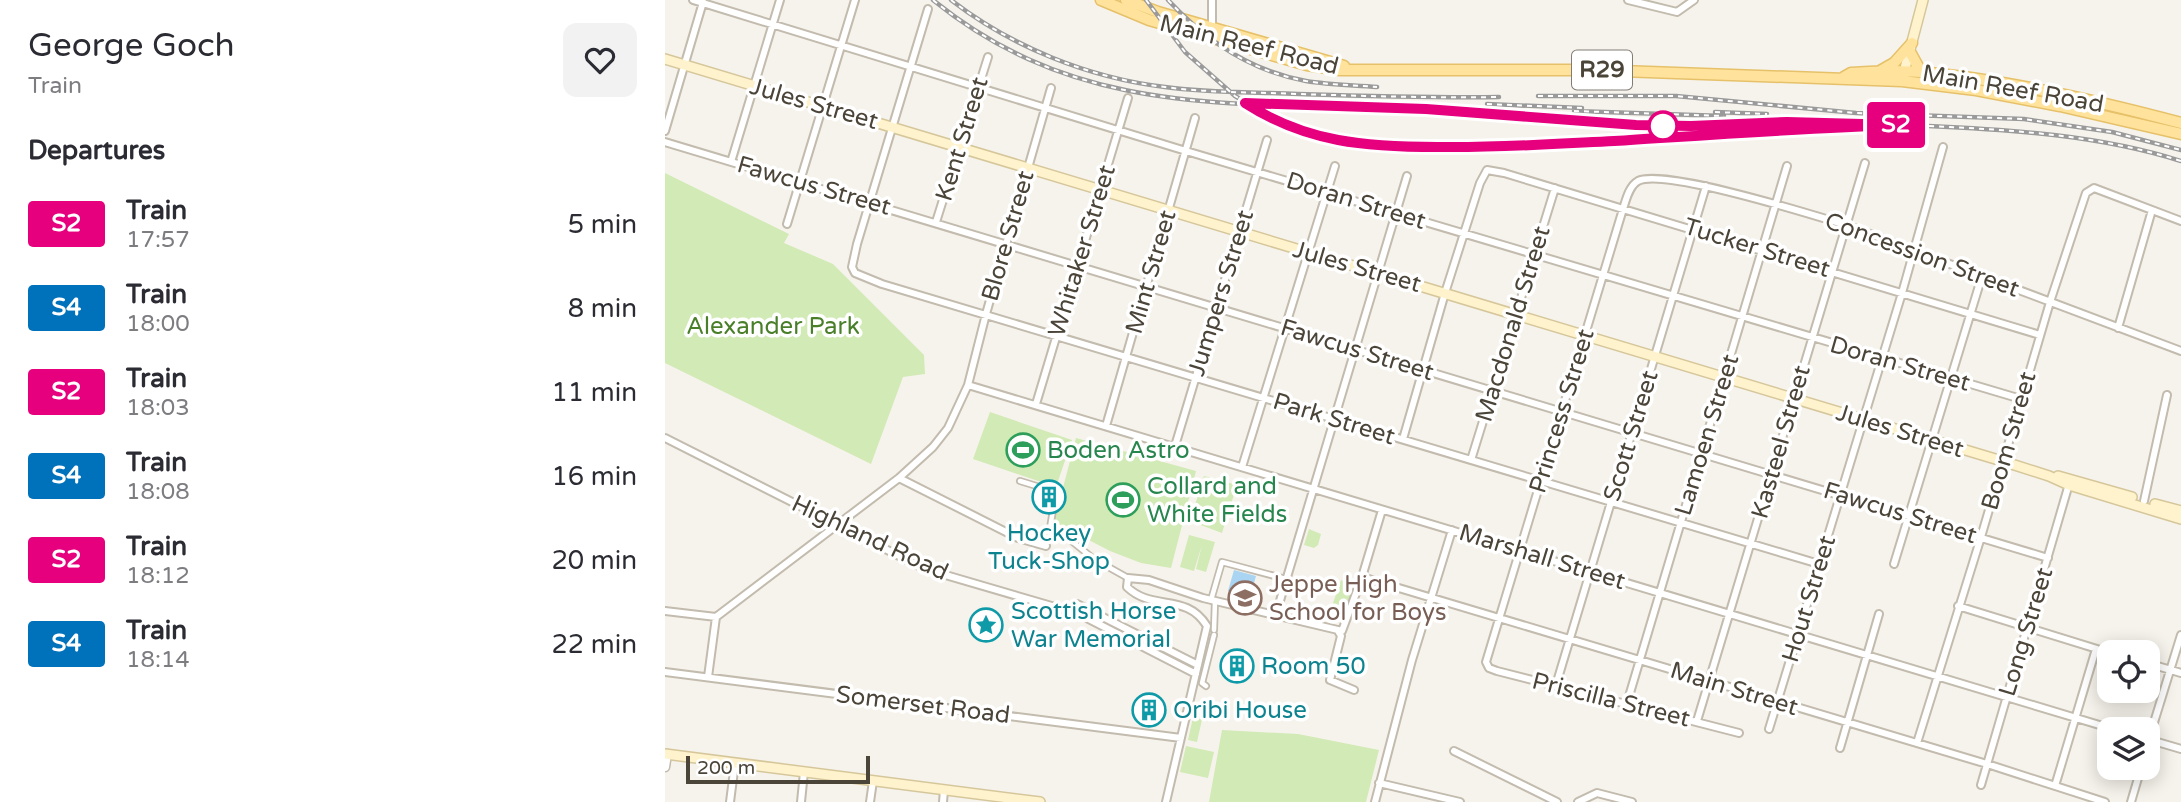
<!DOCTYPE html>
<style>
body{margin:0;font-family:"Varela Round",sans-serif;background:#f2f2f3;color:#2b2b33;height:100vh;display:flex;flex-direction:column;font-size:26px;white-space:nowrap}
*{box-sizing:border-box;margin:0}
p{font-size:23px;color:#7c7c81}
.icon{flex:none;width:38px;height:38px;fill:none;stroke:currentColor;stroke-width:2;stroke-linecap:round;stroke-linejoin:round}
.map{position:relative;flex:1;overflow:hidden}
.details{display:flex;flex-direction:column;background:#fff;width:665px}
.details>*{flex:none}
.badge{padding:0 14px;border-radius:5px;font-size:24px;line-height:46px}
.controls{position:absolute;left:1432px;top:640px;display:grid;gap:14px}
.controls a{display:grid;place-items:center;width:63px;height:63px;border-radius:14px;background:#fff;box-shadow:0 4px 18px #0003;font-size:35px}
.scale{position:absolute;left:21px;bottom:18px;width:184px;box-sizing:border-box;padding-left:7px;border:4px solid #4b4439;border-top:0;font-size:19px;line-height:24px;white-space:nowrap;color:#4b4439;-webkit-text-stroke:5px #fff;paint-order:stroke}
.map>.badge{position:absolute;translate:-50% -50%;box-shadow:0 0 0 4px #fff}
h2{padding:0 28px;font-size:26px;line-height:63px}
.round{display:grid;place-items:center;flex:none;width:74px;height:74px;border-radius:14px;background:#f2f2f3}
.overview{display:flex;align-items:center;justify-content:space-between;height:119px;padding:0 28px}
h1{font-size:33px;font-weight:600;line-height:52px}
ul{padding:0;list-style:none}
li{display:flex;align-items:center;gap:21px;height:84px;padding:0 28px}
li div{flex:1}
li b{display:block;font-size:26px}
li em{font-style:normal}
li .badge{min-width:77px;font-weight:700;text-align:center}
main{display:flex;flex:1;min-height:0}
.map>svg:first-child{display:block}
.green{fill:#d2eab5}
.water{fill:#a9d4f2}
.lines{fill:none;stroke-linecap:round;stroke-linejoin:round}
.pedestrian-casing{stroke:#c2bbae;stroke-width:8}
.minor-casing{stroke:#c2bbae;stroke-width:10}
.tertiary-casing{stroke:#c2bbae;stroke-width:11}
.secondary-casing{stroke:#d6c79b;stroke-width:12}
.primary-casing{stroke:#e6c16a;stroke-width:13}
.pedestrian{stroke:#fff;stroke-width:4.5}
.minor{stroke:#fff;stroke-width:6}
.tertiary{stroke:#fff;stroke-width:8}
.secondary{stroke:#fff3cd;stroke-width:9}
.primary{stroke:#ffe39c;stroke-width:10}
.rail-casing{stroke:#9a9a9a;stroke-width:4.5}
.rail{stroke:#fff;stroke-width:2;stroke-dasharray:5;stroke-linecap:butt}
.line-casing{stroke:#fff;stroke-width:16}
.line{stroke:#e6007e;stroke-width:10}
.stop-dot{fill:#fff;stroke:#e6007e;stroke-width:3.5}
.labels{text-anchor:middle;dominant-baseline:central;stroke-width:7;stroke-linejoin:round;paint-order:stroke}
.shield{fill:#fff;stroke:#817c74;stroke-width:2}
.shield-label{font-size:23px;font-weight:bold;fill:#4b4439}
.street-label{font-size:24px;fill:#4b4439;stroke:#fff}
.park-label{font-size:24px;fill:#4a7f2a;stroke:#fff}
.leisure-label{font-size:24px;fill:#27864d;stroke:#fff;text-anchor:start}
.culture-label{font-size:24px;fill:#0d838f;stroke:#fff;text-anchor:start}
.education-label{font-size:24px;fill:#785e54;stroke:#fff;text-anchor:start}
</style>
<main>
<section class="details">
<div class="overview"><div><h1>George Goch</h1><p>Train</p></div><a class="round"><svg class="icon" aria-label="heart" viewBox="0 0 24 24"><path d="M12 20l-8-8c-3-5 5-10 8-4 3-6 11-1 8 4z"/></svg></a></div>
<h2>Departures</h2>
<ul>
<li><span class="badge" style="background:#e6007e;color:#fff">S2</span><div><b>Train</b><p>17:57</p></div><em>5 min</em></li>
<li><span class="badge" style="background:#0072bc;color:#fff">S4</span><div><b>Train</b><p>18:00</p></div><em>8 min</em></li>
<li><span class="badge" style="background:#e6007e;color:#fff">S2</span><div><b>Train</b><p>18:03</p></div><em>11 min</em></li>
<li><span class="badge" style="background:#0072bc;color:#fff">S4</span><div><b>Train</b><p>18:08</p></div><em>16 min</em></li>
<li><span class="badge" style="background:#e6007e;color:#fff">S2</span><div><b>Train</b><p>18:12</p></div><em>20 min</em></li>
<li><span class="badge" style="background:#0072bc;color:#fff">S4</span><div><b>Train</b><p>18:14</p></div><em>22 min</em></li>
</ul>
</section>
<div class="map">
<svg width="1516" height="802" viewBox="0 0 1516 802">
<rect width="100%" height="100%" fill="#f6f3ec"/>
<path class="green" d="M0,173l124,61 -5,9 49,21 91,91 1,19 -22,3 -32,87 -206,-101z
M325,412l82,28 -16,47 -83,-28z
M411,438l120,33 -25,97 -30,-5 -31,-12 -56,-29z
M539,476l33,9 -15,48 -32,-12z
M644,529l12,5 -3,11 -4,3 -10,-3z
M524,535l26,7 -9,30 -10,-3 6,-24 -8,26 -14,-4z
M676,580l13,5 -9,26 -13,-5z
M529,713l9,2 -6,27 -9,-2z
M557,730l76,4 81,16 -13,52h-157z
M521,746l28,6 -6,26 -28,-6z"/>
<path class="water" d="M569,570l22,6 -6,22 -22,-7z"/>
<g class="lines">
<defs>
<path id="pedestrian" d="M355,481l36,11 -6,36 19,11 25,20 34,19
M546,600l11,-38 64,17
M549,630l1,-29
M541,686l-4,-3 12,-48"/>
<path id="minor" d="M28,0l493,151 835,248
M963,0l49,12 17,-12
M263,9l-71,235 -5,23 3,6 27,11 937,280
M547,30v-30
M0,131l38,-129
M0,142l1383,416
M66,162l49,-162
M271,222l52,-165
M122,224l68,-224
M1453,328l34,-118
M303,385l1148,345
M371,404l92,-306
M441,426l89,-308
M0,438l260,131 154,45 117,60
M738,439l42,-146 35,-110 7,-13 17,3 536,162
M510,446l92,-306
M806,460l84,-272
M577,467l93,-301
M234,478l119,60 28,8
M1479,501l23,-106
M1229,564l88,-288
M697,577l625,187 118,38
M412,604l121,61
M1293,606l152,47
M0,611l51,6
M611,614l131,-438
M673,631l3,5 -11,44 24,10
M1482,663l34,10
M0,672l516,66
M43,677l8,-60 183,-139 34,-31 15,-19 20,-43 18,-71 65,-226
M891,685l150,-499
M962,703l160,-537
M1032,721l168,-558
M1104,729l133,-436 41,-146
M1074,733l-242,-62 -8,-3 -3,-6 137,-453c3,-9 6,-23 15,-28 26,-13 175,34 208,44l335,126
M1482,739l34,10
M1252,743l64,-206 69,-235 36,-109 8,-5 87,33
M1482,745l34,-110
M1175,748l39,-134
M789,751l103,51
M714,783l81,19
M1316,785l88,-301
M1390,786l41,-137
M65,802l5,-39
M136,802l3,-30
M205,802l3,-21
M278,802l1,-12
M501,802l41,-176c-21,-34 -54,-14 -80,-39l1,-9 21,2 54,18 139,33 20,-54 20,-67
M710,802l37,-142 40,-130
M913,802l19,-9 35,9
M1466,802l10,-34"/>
<path id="tertiary" d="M0,767l2,-13"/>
<path id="secondary" d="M0,59l1337,402 47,15 20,9 112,34
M1238,76l20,-76
M1393,476l74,21
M1490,504l26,7
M0,754l375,48"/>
<path id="primary" d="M436,0l48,20 158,45 33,5h253l309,11 74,9 84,16 121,28
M461,0l32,12 186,54
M1245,52l11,20
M1215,71l14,-8 18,-20
M1179,77l7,-4c23,-1 47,-3 70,-1 85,8 178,29 260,51"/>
</defs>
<use href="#pedestrian" class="pedestrian-casing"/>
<use href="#minor" class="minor-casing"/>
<use href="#tertiary" class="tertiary-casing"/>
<use href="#secondary" class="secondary-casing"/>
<use href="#primary" class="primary-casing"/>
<use href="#pedestrian" class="pedestrian"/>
<use href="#minor" class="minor"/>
<use href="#tertiary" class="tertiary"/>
<use href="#secondary" class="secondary"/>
<use href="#primary" class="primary"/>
<defs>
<path id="rail" d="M268,0c142,115 292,103 464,108 91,3 183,17 275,18 38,0 76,-3 115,-4 47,-1 94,2 141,4 86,4 171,9 253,35
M286,0c61,47 138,78 214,87 44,6 88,5 133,7 67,2 134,4 201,3
M481,0l39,52 50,44 43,26 53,18 47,6 106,1 220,-12
M503,0c38,41 82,71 138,81 24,4 48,4 71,6
M873,96h138l180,17 168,6 88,13 69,18
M822,104l95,4
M909,111l150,5
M1050,112l52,2"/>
</defs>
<use href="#rail" class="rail-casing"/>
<use href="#rail" class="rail"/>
</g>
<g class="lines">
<defs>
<path id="line" d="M580,103l181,6 210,16 55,1 96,-4 113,3c-95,3 -191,10 -286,16 -59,3 -117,7 -176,6 -71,0 -131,-4 -193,-44z"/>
</defs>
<use href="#line" class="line-casing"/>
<use href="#line" class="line"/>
</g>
<defs>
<symbol id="stadium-ring" viewBox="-11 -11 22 22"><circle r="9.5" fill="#fff" stroke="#2e9e5b" stroke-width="1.5"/><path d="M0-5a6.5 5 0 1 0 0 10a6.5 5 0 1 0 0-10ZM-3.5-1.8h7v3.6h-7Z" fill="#2e9e5b"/></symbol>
<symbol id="building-ring" viewBox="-11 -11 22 22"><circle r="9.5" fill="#fff" stroke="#0f9aa8" stroke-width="1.5"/><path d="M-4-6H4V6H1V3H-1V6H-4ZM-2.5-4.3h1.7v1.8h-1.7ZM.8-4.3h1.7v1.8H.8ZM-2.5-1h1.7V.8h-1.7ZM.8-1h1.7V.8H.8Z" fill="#0f9aa8"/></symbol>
<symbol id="school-ring" viewBox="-11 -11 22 22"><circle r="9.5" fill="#fff" stroke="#8d6e63" stroke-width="1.5"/><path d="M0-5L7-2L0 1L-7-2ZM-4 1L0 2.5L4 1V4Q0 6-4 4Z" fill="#8d6e63"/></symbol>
<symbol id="sight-ring" viewBox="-11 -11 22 22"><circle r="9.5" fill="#fff" stroke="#0f9aa8" stroke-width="1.5"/><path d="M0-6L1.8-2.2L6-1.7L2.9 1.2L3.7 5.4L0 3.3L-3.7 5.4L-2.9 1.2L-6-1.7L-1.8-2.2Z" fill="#0f9aa8"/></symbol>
</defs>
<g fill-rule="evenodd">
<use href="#stadium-ring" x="339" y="431" width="38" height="38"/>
<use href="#building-ring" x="365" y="478" width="38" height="38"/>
<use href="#stadium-ring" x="439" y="481" width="38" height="38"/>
<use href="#school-ring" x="561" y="579" width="38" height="38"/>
<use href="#sight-ring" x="302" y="606" width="38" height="38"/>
<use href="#building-ring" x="553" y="647" width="38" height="38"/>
<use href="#building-ring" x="465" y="691" width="38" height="38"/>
</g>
<circle class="stop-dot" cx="998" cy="126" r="14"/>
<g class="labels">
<rect class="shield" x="907" y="50.5" width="60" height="39" rx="5"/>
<g class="shield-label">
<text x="937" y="70">R29</text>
</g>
<g class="street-label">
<text transform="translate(584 45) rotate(14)">Main Reef Road</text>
<text transform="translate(1348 89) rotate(10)">Main Reef Road</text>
<text transform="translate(149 104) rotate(16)">Jules Street</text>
<text transform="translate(297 139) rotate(-73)">Kent Street</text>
<text transform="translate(149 186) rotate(16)">Fawcus Street</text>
<text transform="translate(691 201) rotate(17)">Doran Street</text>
<text transform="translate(343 236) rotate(-74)">Blore Street</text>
<text transform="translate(1092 248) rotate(17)">Tucker Street</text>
<text transform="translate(417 251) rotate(-73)">Whitaker Street</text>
<text transform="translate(1257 255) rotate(20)">Concession Street</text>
<text transform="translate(692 267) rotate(16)">Jules Street</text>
<text transform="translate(486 272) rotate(-74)">Mint Street</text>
<text transform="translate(556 293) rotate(-73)">Jumpers Street</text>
<text transform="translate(848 324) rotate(-73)">Macdonald Street</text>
<text transform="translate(692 350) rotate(17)">Fawcus Street</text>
<text transform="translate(1235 364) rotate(16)">Doran Street</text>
<text transform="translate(897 411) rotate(-73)">Princess Street</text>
<text transform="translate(669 419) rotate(17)">Park Street</text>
<text transform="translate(1235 431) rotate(17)">Jules Street</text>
<text transform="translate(1042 435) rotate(-73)">Lamoen Street</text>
<text transform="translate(966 436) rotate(-73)">Scott Street</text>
<text transform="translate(1344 441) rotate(-74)">Boom Street</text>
<text transform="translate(1116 442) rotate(-74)">Kasteel Street</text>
<text transform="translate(1235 513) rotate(17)">Fawcus Street</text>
<text transform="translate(205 538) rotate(25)">Highland Road</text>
<text transform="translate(877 557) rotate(17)">Marshall Street</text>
<text transform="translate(1144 599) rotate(-73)">Hout Street</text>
<text transform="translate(1361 632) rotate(-73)">Long Street</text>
<text transform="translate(1069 689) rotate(17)">Main Street</text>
<text transform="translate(946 700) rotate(14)">Priscilla Street</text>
<text transform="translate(258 705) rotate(7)">Somerset Road</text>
</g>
<g class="park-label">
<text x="108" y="326">Alexander Park</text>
</g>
<g class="leisure-label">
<text x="382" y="450">Boden Astro</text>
<text x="482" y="486">Collard and<tspan x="482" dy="28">White Fields</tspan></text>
</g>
<g class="culture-label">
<text x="384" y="533" text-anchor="middle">Hockey<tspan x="384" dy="28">Tuck-Shop</tspan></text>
<text x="346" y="611">Scottish Horse<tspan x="346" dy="28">War Memorial</tspan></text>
<text x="596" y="666">Room 50</text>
<text x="508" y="710">Oribi House</text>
</g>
<g class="education-label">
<text x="604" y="584">Jeppe High<tspan x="604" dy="28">School for Boys</tspan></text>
</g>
</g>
</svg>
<div class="controls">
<a><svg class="icon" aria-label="locate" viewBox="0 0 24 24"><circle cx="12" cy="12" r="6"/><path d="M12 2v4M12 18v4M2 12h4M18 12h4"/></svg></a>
<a><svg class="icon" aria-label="layers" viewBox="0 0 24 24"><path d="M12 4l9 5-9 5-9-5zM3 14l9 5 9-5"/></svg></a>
</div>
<div class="scale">200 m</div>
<b class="badge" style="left:1231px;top:125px;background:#e6007e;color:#fff">S2</b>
</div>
</main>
